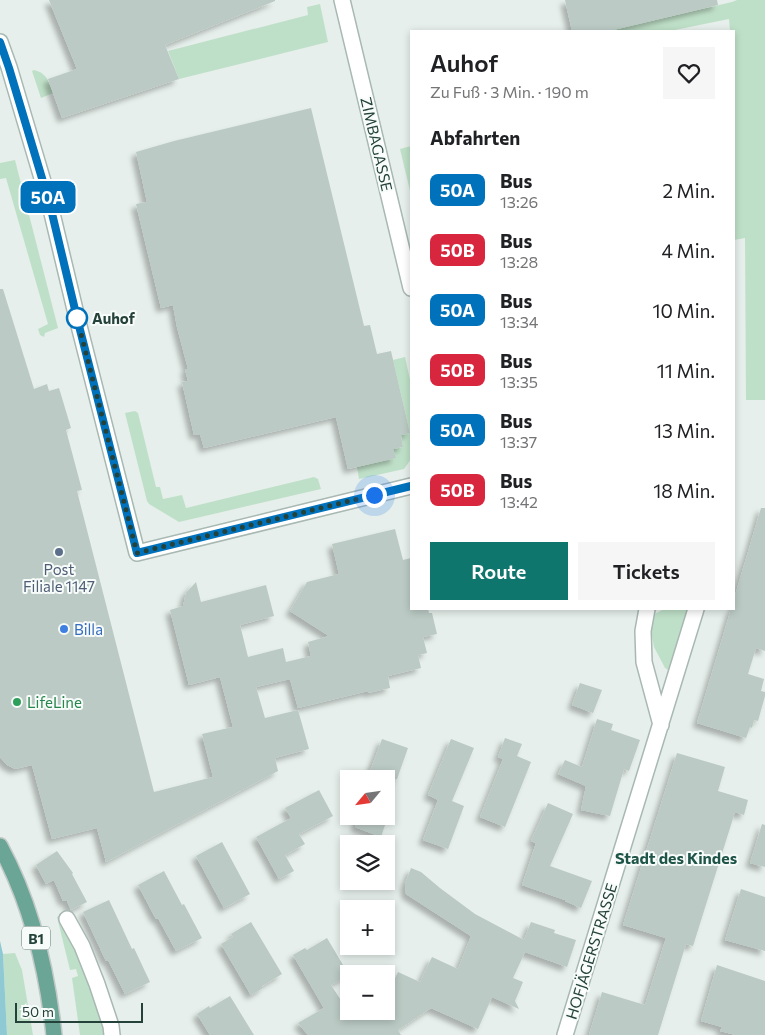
<!DOCTYPE html>
<html lang="de">
<meta charset="utf-8">
<style>
body{margin:0;font-family:Commissioner,sans-serif;background:#f6f6f6;color:#202124;height:100vh;display:flex;flex-direction:column;font-size:19px;white-space:nowrap}
*{box-sizing:border-box;margin:0}
p{font-size:16px;color:#757577}
.icon{flex:none;width:28px;height:28px;fill:none;stroke:currentColor;stroke-width:2;stroke-linecap:round;stroke-linejoin:round}
.map{position:relative;flex:1;overflow:hidden}
.drawer{position:absolute;left:410px;top:30px;width:325px;height:580px;display:flex;flex-direction:column;background:#fff;border-radius:0px;box-shadow:0 2px 8px #0003}
.drawer>*{flex:none}
.badge{padding:0 10px;border-radius:8px;font-size:18px;line-height:32px}
.needle{width:32px;rotate:241deg}
.buttons{position:absolute;left:340px;top:770px;display:grid;gap:10px}
.buttons a{display:grid;place-items:center;width:55px;height:55px;border-radius:0px;background:#fff;box-shadow:0 2px 8px #0003;font-size:25px}
.scale{position:absolute;left:15px;bottom:12px;width:128px;box-sizing:border-box;padding-left:5px;border:2px solid #24423a;border-top:0;font-size:14px;line-height:18px;white-space:nowrap;color:#24423a;-webkit-text-stroke:4px #f7fbf9;paint-order:stroke}
.you{position:absolute;width:25px;height:25px;margin:-12px;border:4px solid #fff;border-radius:50%;background:#1a73e8;box-shadow:0 0 0 8px #1a73e833}
.map>.badge{position:absolute;translate:-50% -50%;box-shadow:0 0 0 2px #fff}
h2{padding:0 20px;font-size:19px;line-height:45px}
.round{display:grid;place-items:center;flex:none;width:52px;height:52px;border-radius:0px;background:#f6f6f6}
.headline{display:flex;align-items:center;justify-content:space-between;height:85px;padding:0 20px}
h1{font-size:24px;font-weight:600;line-height:38px}
.primary-button{display:flex;gap:10px;margin-top:auto;padding:10px 20px}
.primary-button a{flex:1;height:58px;border-radius:0px;background:#0f766e;color:#fff;font-size:20px;font-weight:600;line-height:58px;text-align:center}
.primary-button a+a{background:#f6f6f6;color:#202124}
ul{padding:0;list-style:none}
li{display:flex;align-items:center;gap:15px;height:60px;padding:0 20px}
li div{flex:1}
li b{display:block;font-size:19px}
li em{font-style:normal}
li .badge{min-width:55px;font-weight:700;text-align:center}
.map>svg:first-child{display:block}
.green{fill:#bfe0c8}
.water{fill:#8ec9d4}
.building{fill:#bbcac4;filter:url(#shadow)}
.lines{fill:none;stroke-linecap:round;stroke-linejoin:round}
.minor-casing{stroke:#a8b8b2;stroke-width:18}
.major-casing{stroke:#c2cac8;stroke-width:18}
.minor{stroke:#fff;stroke-width:15}
.major{stroke:#6aa596;stroke-width:15}
.line-casing{stroke:#fff;stroke-width:11}
.line{stroke:#0072bc;stroke-width:8}
.walk{stroke:#24423a;stroke-width:5;stroke-dasharray:0 9}
.stop-dot{fill:#fff;stroke:#0072bc;stroke-width:2.5}
.service-dot{fill:#5c6f8a;stroke:#f7fbf9;stroke-width:2}
.shop-dot{fill:#3f7fe0;stroke:#f7fbf9;stroke-width:2}
.leisure-dot{fill:#2e9e5b;stroke:#f7fbf9;stroke-width:2}
.labels{text-anchor:middle;dominant-baseline:central;stroke-width:4;stroke-linejoin:round;paint-order:stroke}
.shield{fill:#f7fbf9;stroke:#637a73;stroke-width:1}
.shield-label{font-size:14px;font-weight:bold;fill:#24423a}
.street-label{font-size:15px;fill:#24423a;stroke:#f7fbf9}
.stop-label{font-size:15px;font-weight:bold;fill:#24423a;stroke:#f7fbf9;text-anchor:start}
.service-label{font-size:15px;fill:#4e5e75;stroke:#f7fbf9}
.shop-label{font-size:15px;fill:#366cbe;stroke:#f7fbf9;text-anchor:start}
.leisure-label{font-size:15px;fill:#27864d;stroke:#f7fbf9;text-anchor:start}
.neighbourhood-label{font-size:16px;font-weight:bold;fill:#1f5548;stroke:#f7fbf9}
</style>
<div class="map">
<svg width="765" height="1035" viewBox="0 0 765 1035">
<defs>
<filter id="shadow"><feDropShadow dx="-4.5" dy="4.5" stdDeviation="2.5" flood-color="#0004"/></filter>
</defs>
<rect width="100%" height="100%" fill="#e6efeb"/>
<path class="green" d="M737,0h28v400h-19l-1,-162 -11,2v-209h-4l-1,-12 -59,12h-61l123,-29z
M320,4l8,38 -149,37 -11,-28 140,-36 -1,-8z
M34,70c13,3 15,12 19,23l-12,5 -9,-27z
M411,146v49l-11,-46z
M15,160l43,168 -13,5 -1,4 -4,-2 -2,-6 10,-5 -42,-146 -6,1v-16z
M405,357l6,27v75l-7,10 -45,10 -2,-12 38,-9 -2,-9 10,-2 -2,-12 9,-2 -17,-73z
M135,411l3,2 18,74h4l3,12 19,-4 4,13 128,-31 4,2 3,10 -142,33 -30,-18 -2,-3 -22,-88z
M664,609h28l-21,61h-3l-3,-2 -11,-21 -5,-27 2,-4z
M59,916l19,34 27,81v4h-25l-8,-57 6,-2 -2,-7 -6,1 -13,-53z
M15,953l7,17 11,65h-26l-4,-81z"/>
<path class="water" d="M0,941l3,13 4,81h-7z"/>
<path class="building" d="M49,0h226v1l-110,44 14,34 -117,39 -14,-39 29,-10z
M565,0h152l1,5 -109,26h-37z
M311,108l53,218 6,-1 7,29 14,-3 19,82 -9,2 2,12 -10,2 3,9 -48,11 -12,-52 -132,31 -4,-14 -6,1 -12,-53 6,-1 -3,-12h3l-11,-42 -4,-22 -12,3 -25,-104 11,-2 -11,-50 38,-11z
M0,289h3l31,100 13,-5 2,7 10,-3 12,40 -5,2 16,60 -5,1 77,301 59,-15 -11,-43 31,-7 -13,-50 -31,8 -19,-75 13,-4 3,-13 10,-11 5,20 65,-17 8,31 -34,9 8,32 35,-9 3,14 25,-6 -3,-14 21,-6 -39,-25 17,-29 32,-8 -7,-30 63,-15 8,31 8,-2v51h17l1,4h3l5,21 -14,3 4,16 -9,2 3,13 -33,8 2,12 -22,5v-2l-70,17 -8,-29 -34,8 9,31 33,-8 11,39 -34,9 3,13 -172,91 -9,-34 -45,11 -20,-74 -17,4 -8,-4 -7,-8z
M761,508h4v143l-9,-3 -8,26 16,5 -3,12 4,1v4l-7,25 -4,-1 -2,8 -2,-1 -4,11 -49,-15 34,-114h3v-10z
M580,683l22,7 -9,23 -21,-8z
M597,719l16,5 -2,6 29,10 -11,31 -5,-2 -14,47 -29,-6 5,-24 -28,-12 7,-14 17,7z
M505,738l17,6 -5,12 14,6 -26,65 -25,-10 23,-58 -5,-2z
M382,739l26,9 -11,31h-25l1,-3 -4,-2z
M451,739l23,9 -22,53 12,5 -16,43 -25,-9 15,-40 -10,-5z
M677,753l48,14 -7,24 30,9 -4,15 -9,-3 -42,134 -7,-2 -28,91h-69l13,-43 43,13 21,-67 -43,-13z
M319,790l14,26 -34,18 6,10 -20,11 9,16 -15,8 -23,-42 35,-19 -6,-10z
M548,803l25,11 -23,52 42,15 -11,27 -16,-7v-1l-43,-15 14,-42 -5,-2z
M358,816h30l-7,21 -26,-10z
M762,824l3,1v42l-15,-4z
M222,842l28,52 -26,14 -28,-52z
M57,851l16,22 -1,1 15,28 -16,8 -4,-9h-4l-9,-21 -8,4 -10,-19z
M411,868l10,4 19,16 35,26 49,26 7,-18 24,8 -1,3 22,7 -9,27 -42,-15 -12,26 10,4 -8,19 4,8 -27,-12 -14,32 -47,-21 -33,22 3,5h-93l-10,-12 26,-15 -31,-53 12,-7 2,2 20,-12 22,37 -18,10 17,26h38v-13l12,-26 22,10 12,-25 26,12 13,-33 -65,-42 -1,-10z
M164,871l18,34 2,-1 18,34 -26,13 -18,-33 -2,1 -18,-34z
M741,889l24,8v54l-40,-11z
M109,900l23,49 2,-1 16,34 -25,12 -17,-34 -2,1 -23,-49z
M251,922l31,52 -20,12 1,2 -12,7 -30,-51 12,-7 -2,-3z
M717,965l48,16v54h-29l-16,-4 2,-4 -21,-6z
M230,996l24,39h-44l-13,-21 12,-8 1,2z"/>
<g class="lines">
<defs>
<path id="minor" d="M342,0l69,288
M0,42l9,25 41,138 27,113 60,235 274,-67
M647,609l-4,22 1,31 17,63
M67,919l15,27 15,38 14,42 1,9
M565,1035l131,-426"/>
<path id="major" d="M0,846c31,57 47,124 54,189"/>
</defs>
<use href="#minor" class="minor-casing"/>
<use href="#major" class="major-casing"/>
<use href="#minor" class="minor"/>
<use href="#major" class="major"/>
</g>
<g class="lines">
<defs>
<path id="line" d="M0,42l9,26 41,137 27,113 60,235 274,-67"/>
</defs>
<use href="#line" class="line-casing"/>
<use href="#line" class="line"/>
<path class="walk" d="M77,318l60,235 237,-58"/>
</g>
<circle class="stop-dot" cx="77" cy="318" r="10"/>
<circle class="service-dot" cx="59" cy="552" r="5"/>
<circle class="shop-dot" cx="64" cy="629" r="5"/>
<circle class="leisure-dot" cx="17" cy="702" r="5"/>
<g class="labels">
<rect class="shield" x="22" y="926.5" width="28" height="23" rx="4"/>
<g class="shield-label">
<text x="36" y="938">B1</text>
</g>
<g class="street-label">
<text transform="translate(377 144) rotate(77)">ZIMBAGASSE</text>
<text transform="translate(591 951) rotate(-73)">HOFJÄGERSTRASSE</text>
</g>
<g class="stop-label">
<text x="92" y="318">Auhof</text>
</g>
<g class="service-label">
<text x="59" y="569">Post<tspan x="59" dy="17">Filiale 1147</tspan></text>
</g>
<g class="shop-label">
<text x="74" y="629">Billa</text>
</g>
<g class="leisure-label">
<text x="27" y="702">LifeLine</text>
</g>
<g class="neighbourhood-label">
<text x="676" y="857">Stadt des Kindes</text>
</g>
</g>
</svg>
<div class="buttons">
<a><svg class="needle" viewBox="-14 -14 28 28"><path d="M0-13l5 13h-10z" fill="#e53935"/><path d="M0 13l5-13h-10z" fill="#757577"/></svg></a>
<a><svg class="icon" aria-label="layers" viewBox="0 0 24 24"><path d="M12 4l9 5-9 5-9-5zM3 14l9 5 9-5"/></svg></a>
<a>+</a>
<a>−</a>
</div>
<div class="scale">50 m</div>
<div class="you" style="left:374px;top:495px"></div>
<b class="badge" style="left:48px;top:197px;background:#0072bc;color:#fff">50A</b>
<section class="drawer">
<div class="headline"><div><h1>Auhof</h1><p>Zu Fuß · 3 Min. · 190 m</p></div><a class="round"><svg class="icon" aria-label="heart" viewBox="0 0 24 24"><path d="M12 20l-8-8c-3-5 5-10 8-4 3-6 11-1 8 4z"/></svg></a></div>
<h2>Abfahrten</h2>
<ul>
<li><span class="badge" style="background:#0072bc;color:#fff">50A</span><div><b>Bus</b><p>13:26</p></div><em>2 Min.</em></li>
<li><span class="badge" style="background:#d7263d;color:#fff">50B</span><div><b>Bus</b><p>13:28</p></div><em>4 Min.</em></li>
<li><span class="badge" style="background:#0072bc;color:#fff">50A</span><div><b>Bus</b><p>13:34</p></div><em>10 Min.</em></li>
<li><span class="badge" style="background:#d7263d;color:#fff">50B</span><div><b>Bus</b><p>13:35</p></div><em>11 Min.</em></li>
<li><span class="badge" style="background:#0072bc;color:#fff">50A</span><div><b>Bus</b><p>13:37</p></div><em>13 Min.</em></li>
<li><span class="badge" style="background:#d7263d;color:#fff">50B</span><div><b>Bus</b><p>13:42</p></div><em>18 Min.</em></li>
</ul>
<div class="primary-button"><a>Route</a><a>Tickets</a></div>
</section>
</div>
